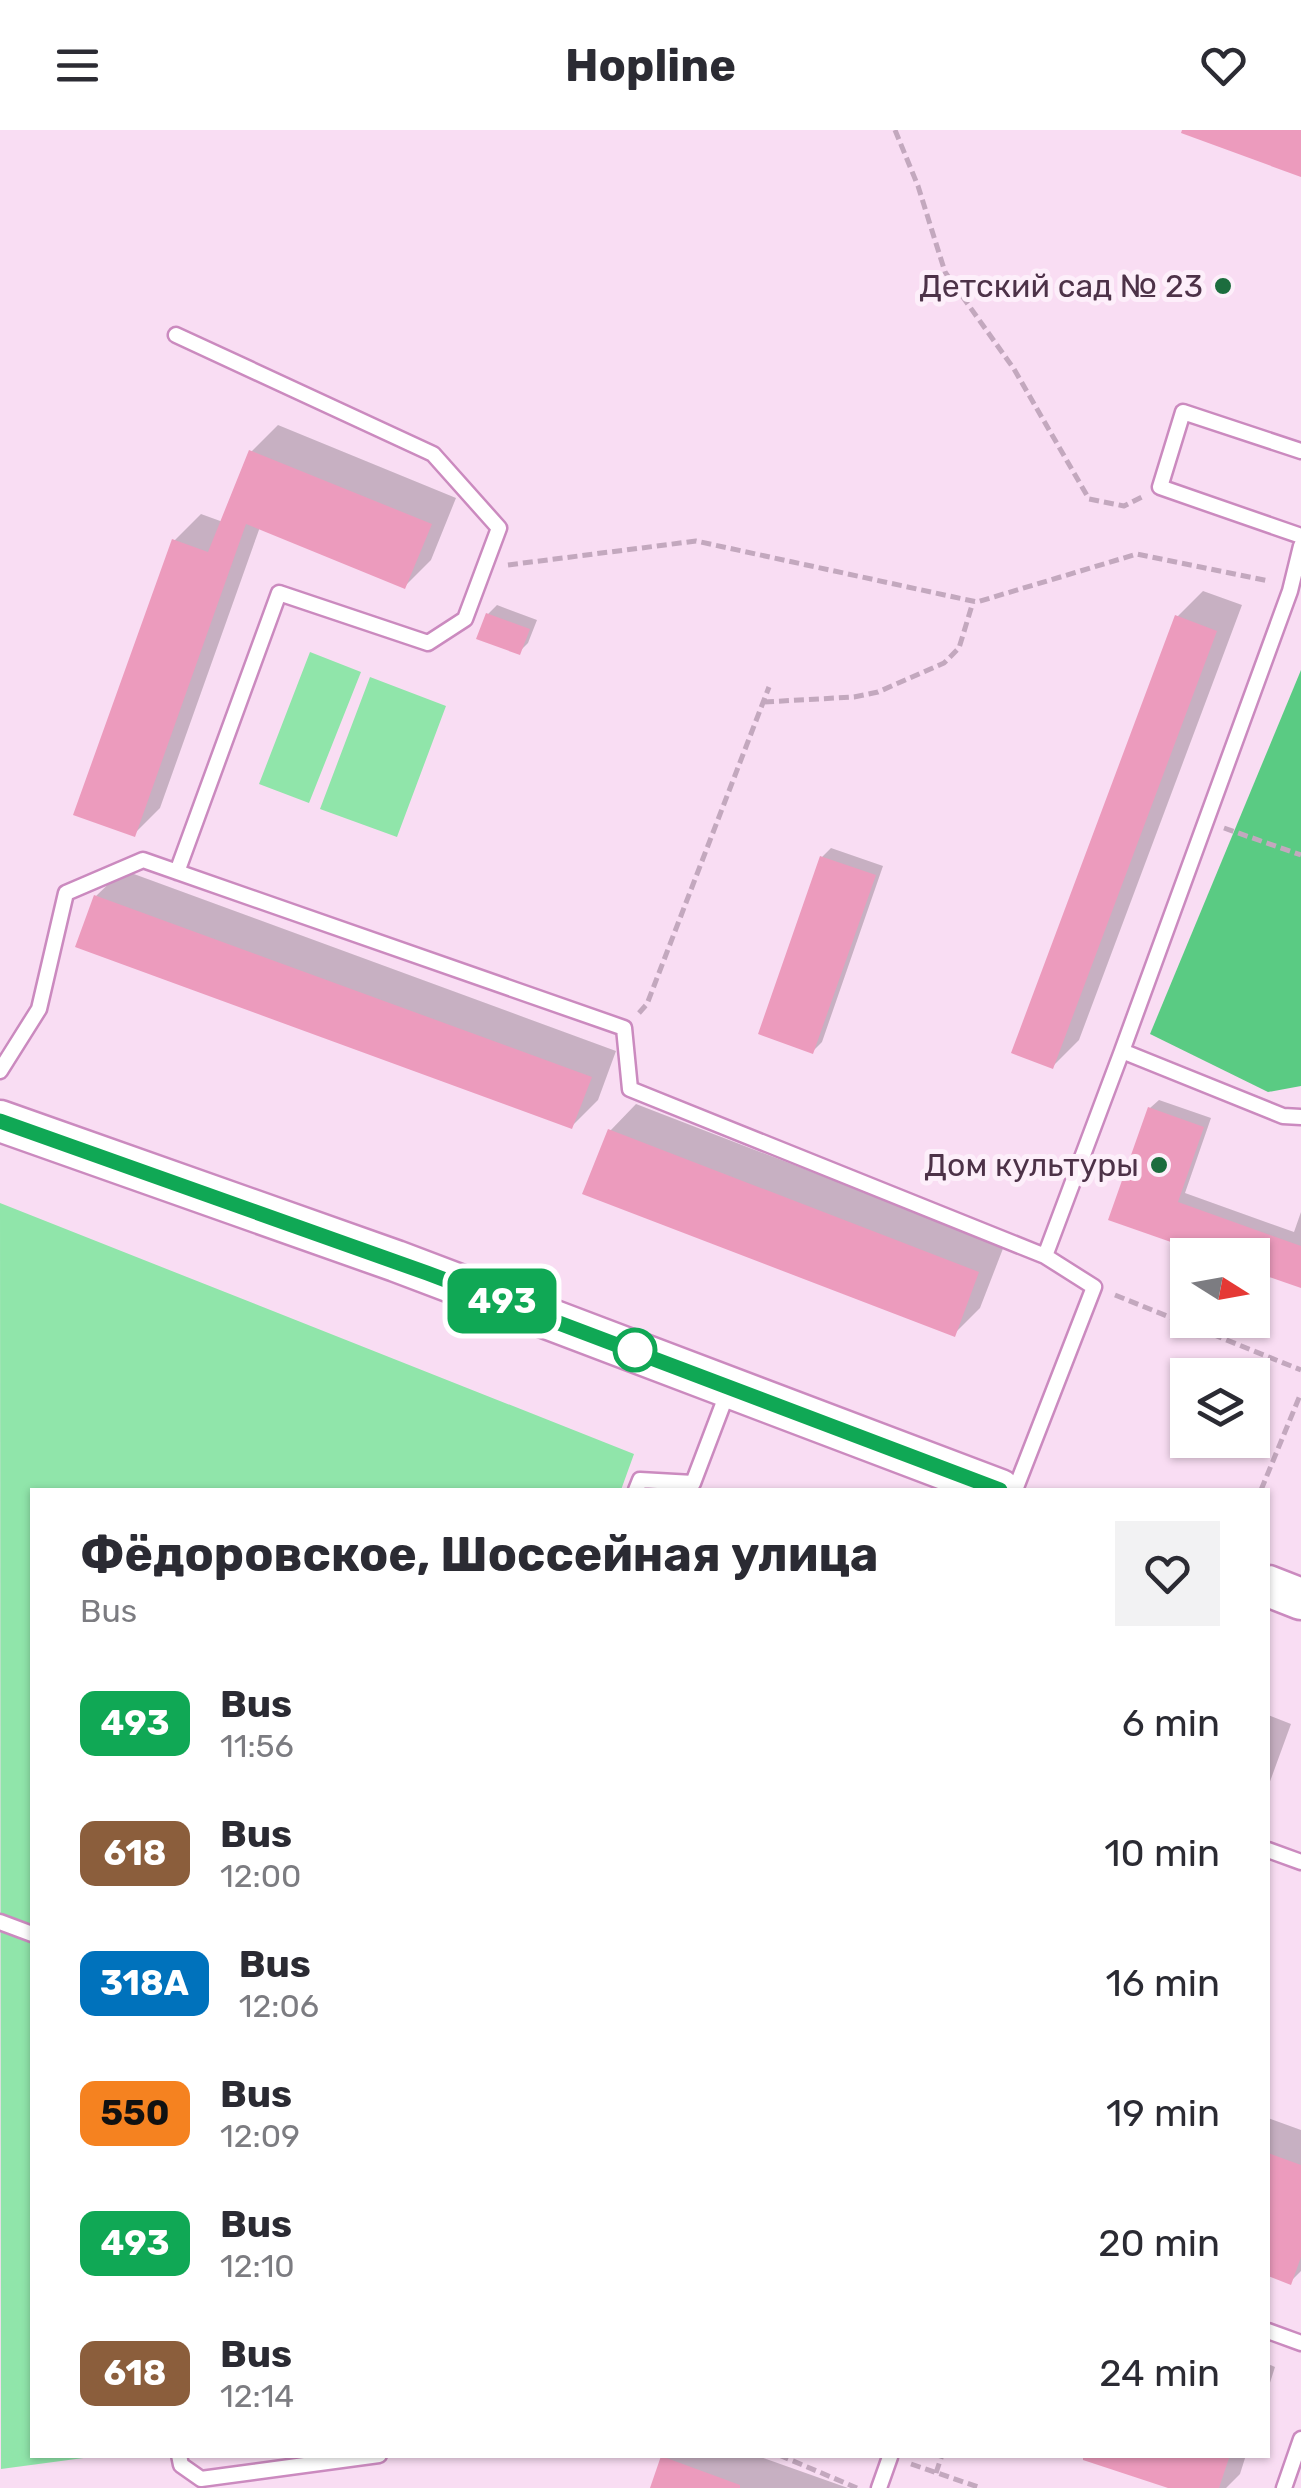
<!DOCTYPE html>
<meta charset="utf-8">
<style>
body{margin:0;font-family:Rubik,sans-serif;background:#f2f2f3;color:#2b2b33;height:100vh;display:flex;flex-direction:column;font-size:38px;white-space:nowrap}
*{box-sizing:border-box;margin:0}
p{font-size:32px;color:#7c7c81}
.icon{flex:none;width:55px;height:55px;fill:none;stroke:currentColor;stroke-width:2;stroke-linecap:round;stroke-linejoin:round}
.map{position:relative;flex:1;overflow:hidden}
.side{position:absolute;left:30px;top:1358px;width:1240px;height:970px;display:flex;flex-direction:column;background:#fff;border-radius:0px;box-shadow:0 2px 8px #0004}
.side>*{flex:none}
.badge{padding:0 20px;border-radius:15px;font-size:35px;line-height:65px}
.needle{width:65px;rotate:101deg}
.controls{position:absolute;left:1170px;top:1108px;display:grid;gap:20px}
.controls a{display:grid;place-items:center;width:100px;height:100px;border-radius:0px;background:#fff;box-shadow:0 2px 8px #0004;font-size:50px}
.map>.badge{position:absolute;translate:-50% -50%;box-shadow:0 0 0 5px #fff}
.round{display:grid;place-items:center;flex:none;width:105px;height:105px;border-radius:0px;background:#f2f2f3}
.overview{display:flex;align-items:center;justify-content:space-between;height:170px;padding:0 50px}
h1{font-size:48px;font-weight:700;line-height:75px}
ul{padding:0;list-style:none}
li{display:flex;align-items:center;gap:30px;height:130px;padding:0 50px}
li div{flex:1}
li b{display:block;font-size:38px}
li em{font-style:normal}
li .badge{min-width:110px;font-weight:700;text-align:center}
header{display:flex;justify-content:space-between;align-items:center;height:130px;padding:0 50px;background:#fff;font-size:45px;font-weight:700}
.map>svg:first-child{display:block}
.green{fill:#90e5aa}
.forest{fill:#5acb83}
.shadow{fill:#0003}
.building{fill:#ec9bbd}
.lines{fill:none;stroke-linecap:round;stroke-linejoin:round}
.lane-casing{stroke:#cb8abf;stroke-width:19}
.secondary-casing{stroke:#cb8abf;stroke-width:45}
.path{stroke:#c3a8be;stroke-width:5;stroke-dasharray:10 5;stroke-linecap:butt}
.lane{stroke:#fff;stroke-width:14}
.secondary{stroke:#fff;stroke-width:40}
.line-casing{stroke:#fff;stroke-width:22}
.line{stroke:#10a855;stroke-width:15}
.poi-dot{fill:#1c6d3e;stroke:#fdeffa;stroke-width:4}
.stop-dot{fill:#fff;stroke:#10a855;stroke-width:5}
.labels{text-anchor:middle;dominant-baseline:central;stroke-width:10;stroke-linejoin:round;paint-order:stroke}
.poi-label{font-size:32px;fill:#4d3248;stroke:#fdeffa;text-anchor:end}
</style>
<header><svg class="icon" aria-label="menu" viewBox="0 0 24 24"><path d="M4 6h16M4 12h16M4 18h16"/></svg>Hopline<svg class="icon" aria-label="heart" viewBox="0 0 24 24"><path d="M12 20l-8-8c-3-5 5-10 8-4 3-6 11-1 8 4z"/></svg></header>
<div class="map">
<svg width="1301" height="2358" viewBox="0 0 1301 2358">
<rect width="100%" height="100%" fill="#f9ddf3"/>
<path class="green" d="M310,522l51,20 -52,131 -50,-19z
M370,547l76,29 -49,131 -77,-28z
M0,1073l634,251 -13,36h-589v965h74l-105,14z"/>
<path class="forest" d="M1301,540v416l-33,6 -118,-58z"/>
<path class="shadow" d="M278,295l178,73 -25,62 -26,26 -145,-59 -100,281 -26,26 41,-294 26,-26 22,8 29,-71z
M1203,461l39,14 -163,435 -26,26 124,-449z
M497,475l40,15 -9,23 -9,9 -31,-38z
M831,718l52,18 -61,176 -9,9 9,-194z
M123,740l493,181 -18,49 -26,26 -476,-230z
M1159,970l52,18 -26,75 109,39 7,-20v74l-49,-31h-37l-104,-37 39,-110z
M636,974l368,142 -24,62 -26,26 -344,-203z
M1268,1585l23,9 -23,63z
M1268,1988l33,12v141l-11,11 -22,-8z
M1268,2234l7,3 -7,22z
M666,2325h89l93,33h-195z
M1076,2325h170l-6,19 -14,14h-50z"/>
<path class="building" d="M1182,0h119v47l-120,-44z
M249,320l183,74 -27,65 -159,-65 -111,313 -62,-22 99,-276 36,13z
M486,483l44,16 -10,26 -44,-16z
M1175,485l42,16 -164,438 -42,-16z
M820,726l56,19 -63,179 -55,-20z
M94,765l498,182 -20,52 -497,-182z
M1148,977l56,20 -26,75 123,44v42l-49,-17v-16h-44l-100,-35z
M608,999l371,143 -24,65 -373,-143z
M1268,2023l33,12v92l-10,28 -23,-9z
M1083,2325h147l-11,33h-51l-85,-28z
M661,2326l79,29v3h-90z"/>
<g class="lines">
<defs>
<path id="lane" d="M176,205l257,119 66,74 -34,91 -37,24 -149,-50 -102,279
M1301,321l-118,-39 -23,75 141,49
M1122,921l168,-460 11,-45
M0,941l39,-62 27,-116 77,-33 481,168 6,61 415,167
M636,1360l4,-10 53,3 35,-92
M1015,1360l79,-203 -49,-31 77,-205 161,65 18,1
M1268,1720l33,12
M0,1792l32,12
M1268,2201l33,12
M179,2325l2,10 20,14 178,-24
M879,2358l11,-31
M1284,2358l17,-49"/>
<path id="secondary" d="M0,991l396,140 604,229
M1268,1456l33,13"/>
</defs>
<use href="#lane" class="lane-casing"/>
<use href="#secondary" class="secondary-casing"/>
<path class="path" d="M895,0l23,56 27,86 69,97 75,130 35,7 20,-10
M508,435l188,-24 281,61 160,-48 132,27
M764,572l90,-5 24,-5 66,-29 15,-15 14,-46
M1224,698l77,27
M639,883l8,-9 122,-317
M1115,1165l186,75
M1261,1360l40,-97
M779,2325l78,33
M911,2334l70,24
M936,2343l6,-18"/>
<use href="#lane" class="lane"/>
<use href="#secondary" class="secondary"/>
</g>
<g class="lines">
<defs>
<path id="line" d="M0,991l427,152 573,217"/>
</defs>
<use href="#line" class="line-casing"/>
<use href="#line" class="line"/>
</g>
<g class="poi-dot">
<circle cx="1223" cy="156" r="10"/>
<circle cx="1159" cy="1035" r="10"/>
</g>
<circle class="stop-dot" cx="635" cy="1220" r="20"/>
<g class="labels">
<g class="poi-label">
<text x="1203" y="156">Детский сад № 23</text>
<text x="1139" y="1035">Дом культуры</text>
</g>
</g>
</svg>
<div class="controls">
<a><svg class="needle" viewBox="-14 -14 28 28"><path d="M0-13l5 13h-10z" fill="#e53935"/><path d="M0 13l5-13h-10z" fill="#7c7c81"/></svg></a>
<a><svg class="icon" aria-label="layers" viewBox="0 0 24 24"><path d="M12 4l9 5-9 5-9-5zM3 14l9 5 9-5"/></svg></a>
</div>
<b class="badge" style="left:502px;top:1171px;background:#10a855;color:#fff">493</b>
<section class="side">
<div class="overview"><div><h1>Фёдоровское, Шоссейная улица</h1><p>Bus</p></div><a class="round"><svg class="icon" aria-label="heart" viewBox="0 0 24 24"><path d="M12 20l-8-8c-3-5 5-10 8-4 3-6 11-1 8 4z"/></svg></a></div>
<ul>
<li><span class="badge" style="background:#10a855;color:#fff">493</span><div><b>Bus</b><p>11:56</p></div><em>6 min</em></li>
<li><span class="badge" style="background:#8b5e3c;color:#fff">618</span><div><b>Bus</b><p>12:00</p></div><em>10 min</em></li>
<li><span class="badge" style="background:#0072bc;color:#fff">318А</span><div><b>Bus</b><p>12:06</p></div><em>16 min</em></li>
<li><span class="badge" style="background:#f58220;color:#111">550</span><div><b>Bus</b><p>12:09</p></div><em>19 min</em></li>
<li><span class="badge" style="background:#10a855;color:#fff">493</span><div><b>Bus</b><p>12:10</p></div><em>20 min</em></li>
<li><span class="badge" style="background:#8b5e3c;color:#fff">618</span><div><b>Bus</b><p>12:14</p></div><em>24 min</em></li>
</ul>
</section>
</div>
